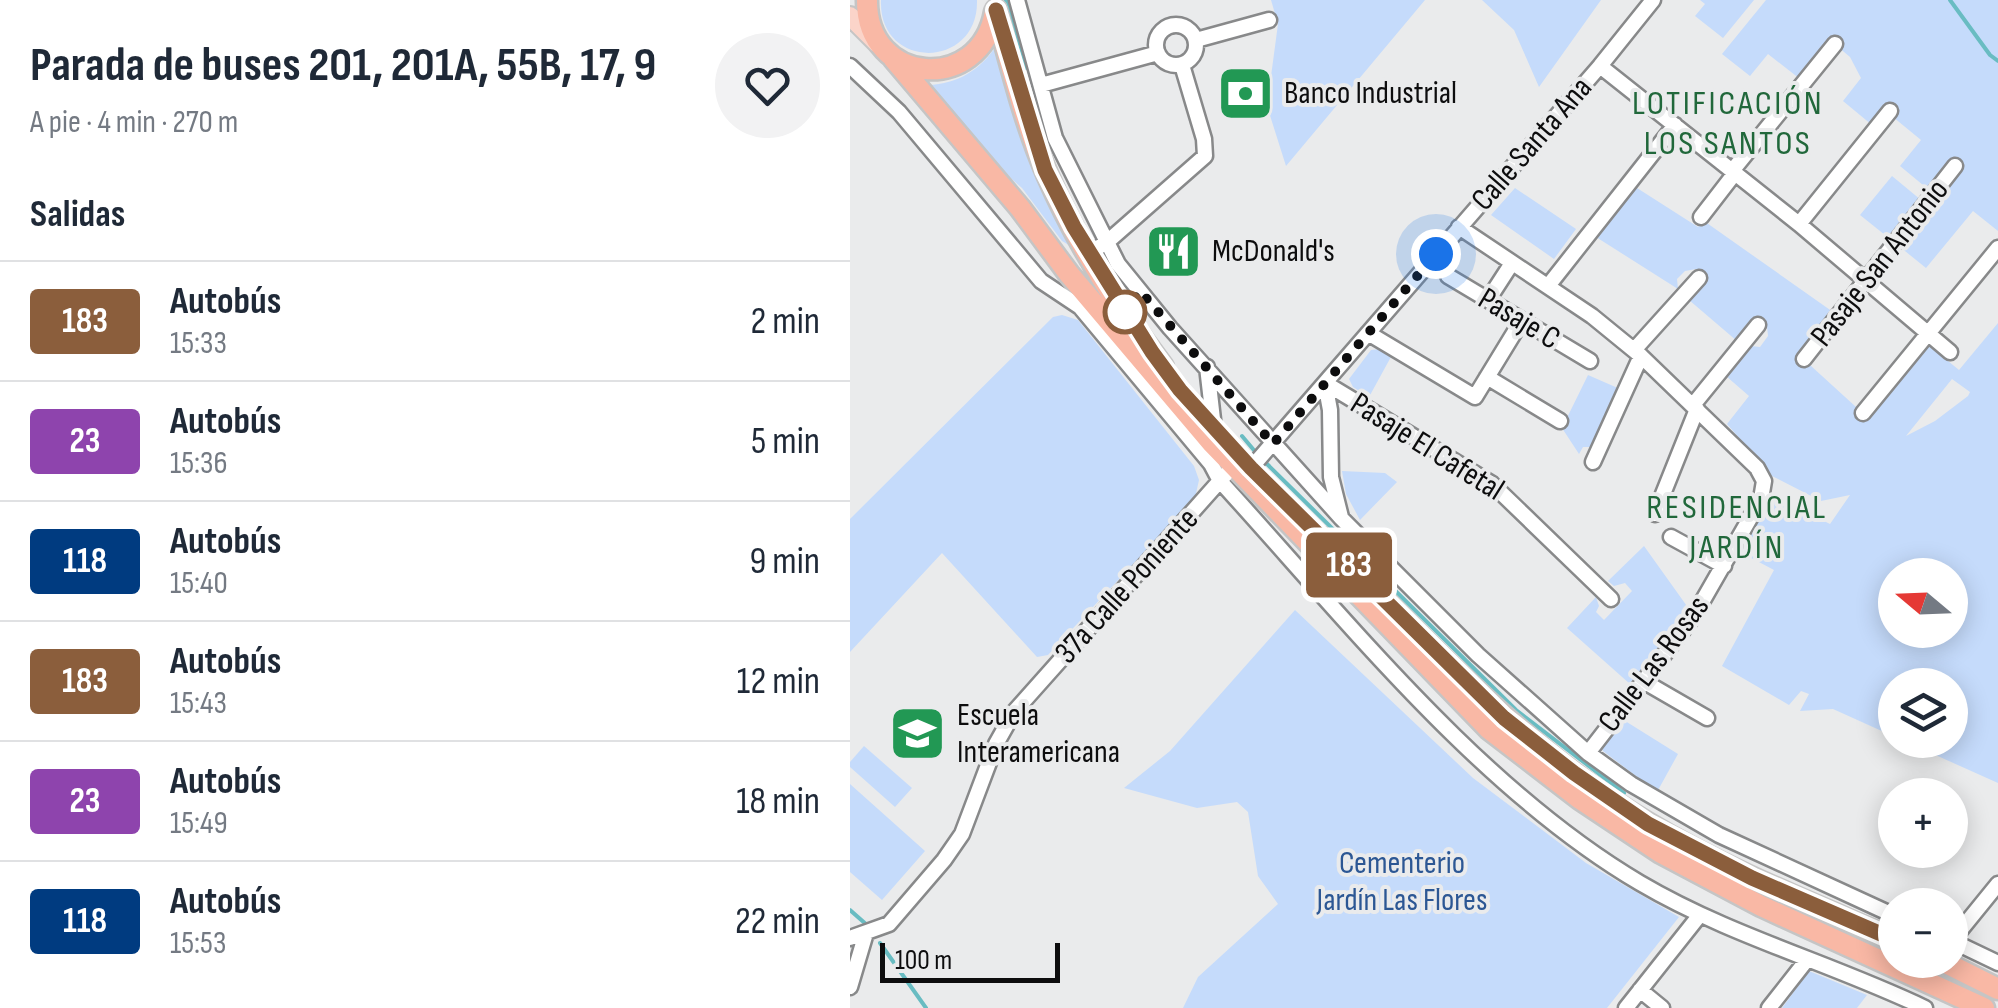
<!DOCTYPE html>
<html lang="es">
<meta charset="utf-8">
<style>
body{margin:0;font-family:"Sofia Sans Condensed",sans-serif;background:#f2f2f3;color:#1f2937;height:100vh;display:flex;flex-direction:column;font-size:38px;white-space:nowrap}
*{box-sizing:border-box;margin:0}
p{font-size:32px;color:#747a83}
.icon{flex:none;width:55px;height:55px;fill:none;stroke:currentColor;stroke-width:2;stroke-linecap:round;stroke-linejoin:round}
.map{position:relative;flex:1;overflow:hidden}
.side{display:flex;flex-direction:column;background:#fff;width:850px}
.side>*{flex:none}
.badge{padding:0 20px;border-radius:8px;font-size:35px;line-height:65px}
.needle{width:65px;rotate:289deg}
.buttons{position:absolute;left:1028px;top:558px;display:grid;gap:20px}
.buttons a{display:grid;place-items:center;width:90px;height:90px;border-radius:50%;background:#fff;box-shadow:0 5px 25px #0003;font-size:50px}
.scale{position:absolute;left:30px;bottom:25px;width:180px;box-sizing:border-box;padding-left:10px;border:5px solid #0d0d0e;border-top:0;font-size:28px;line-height:35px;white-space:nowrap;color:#0d0d0e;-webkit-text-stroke:8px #eaebec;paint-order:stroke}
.you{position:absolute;width:50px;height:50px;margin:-25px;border:8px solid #fff;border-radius:50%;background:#1a73e8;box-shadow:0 0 0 15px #1a73e833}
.map>.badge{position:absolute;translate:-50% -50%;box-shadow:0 0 0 5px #fff}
h2{padding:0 30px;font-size:38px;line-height:90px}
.round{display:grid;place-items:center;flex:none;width:105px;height:105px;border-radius:52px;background:#f2f2f3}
.summary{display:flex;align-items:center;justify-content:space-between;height:170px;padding:0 30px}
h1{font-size:48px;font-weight:700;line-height:75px}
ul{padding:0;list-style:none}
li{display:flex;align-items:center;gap:30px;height:120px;padding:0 30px;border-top:2px solid #e0e1e3}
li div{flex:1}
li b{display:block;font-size:38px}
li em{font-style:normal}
li .badge{min-width:110px;font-weight:700;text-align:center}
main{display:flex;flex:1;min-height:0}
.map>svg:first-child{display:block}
.green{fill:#c5dbfb;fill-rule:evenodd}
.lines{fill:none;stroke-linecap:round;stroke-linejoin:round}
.stream{stroke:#69bcc2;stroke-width:4}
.canal{stroke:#69bcc2;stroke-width:12}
.minor-casing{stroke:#88898a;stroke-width:19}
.major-casing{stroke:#c5c5c5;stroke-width:22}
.highway-casing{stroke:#c5c5c5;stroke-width:25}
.minor{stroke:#fff;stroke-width:14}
.major{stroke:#fbd4c9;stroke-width:18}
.highway{stroke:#f9b8a5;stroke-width:20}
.line-casing{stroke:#fff;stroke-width:22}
.line{stroke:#8b5e3c;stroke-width:15}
.walk{stroke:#0d0d0e;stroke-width:10;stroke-dasharray:0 18}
.stop-dot{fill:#fff;stroke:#8b5e3c;stroke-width:5}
.labels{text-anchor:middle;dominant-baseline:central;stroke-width:8;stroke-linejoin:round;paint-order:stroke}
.poi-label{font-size:32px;fill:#0d0d0e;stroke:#eaebec;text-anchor:start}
.street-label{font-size:32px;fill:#0d0d0e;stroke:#eaebec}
.park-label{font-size:32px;fill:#2c5794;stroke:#eaebec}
.neighbourhood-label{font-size:35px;letter-spacing:2.5px;fill:#21683b;stroke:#eaebec}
</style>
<main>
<section class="side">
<div class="summary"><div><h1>Parada de buses 201, 201A, 55B, 17, 9</h1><p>A pie · 4 min · 270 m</p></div><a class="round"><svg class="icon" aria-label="heart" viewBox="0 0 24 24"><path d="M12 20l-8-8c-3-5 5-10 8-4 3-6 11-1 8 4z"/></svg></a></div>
<h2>Salidas</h2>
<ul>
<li><span class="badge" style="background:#8b5e3c;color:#fff">183</span><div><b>Autobús</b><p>15:33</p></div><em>2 min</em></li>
<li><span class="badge" style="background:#8e44ad;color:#fff">23</span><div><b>Autobús</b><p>15:36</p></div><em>5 min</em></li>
<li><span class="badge" style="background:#003b80;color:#fff">118</span><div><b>Autobús</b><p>15:40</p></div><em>9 min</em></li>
<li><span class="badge" style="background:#8b5e3c;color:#fff">183</span><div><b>Autobús</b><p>15:43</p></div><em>12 min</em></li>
<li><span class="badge" style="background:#8e44ad;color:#fff">23</span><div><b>Autobús</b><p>15:49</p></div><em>18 min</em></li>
<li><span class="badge" style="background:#003b80;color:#fff">118</span><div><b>Autobús</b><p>15:53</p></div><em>22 min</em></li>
</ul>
</section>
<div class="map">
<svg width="1148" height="1008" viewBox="0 0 1148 1008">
<rect width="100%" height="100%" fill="#eaebec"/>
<path class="green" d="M31,0h96c2,70 -99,71 -96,0z
M421,0h154l-139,166 -19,-60 11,-82z
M632,0h119l-62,87 -25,-57z
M850,0h54l-31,38 -28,-22 10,-12z
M916,0h232v231l-25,-20 -47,57 -26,-21 61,-77 -32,20 -29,-24 21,-26 -28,-23 -21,8 -29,-24 18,-23 -11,-21 -19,-16 -31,38 -32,-25 -18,22 -28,-22z
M147,45l74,198 1,4 -10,-6 -40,-53 -32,-28 -62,-75c30,-1 52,-15 69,-40z
M1042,176l29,24 -31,39 -30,-24z
M665,188l61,41 -22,30 -63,-44z
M787,188l61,39 6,-6 129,91 -34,43 68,62 59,-70h5l28,23 39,-47v460l-96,-43h48v-55h-55v52l-62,-28 -33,2 9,-17 -8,-3 -12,14 -67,-39 52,-96 -34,-18 32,-57 58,29 20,-29 -29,6 -49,-25 -45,-52 22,-28 -23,-20 25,-30 9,1 8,-11 -1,-10 -11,-8 -19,23 -48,-41 18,-21 -11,-10 -11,2 -8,8 1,10 -82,-52zM1102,379l18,13 -2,4 -33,25 -29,15zM1045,575h55v55h-55z
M212,315l16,5 116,146 5,14 -4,18 -147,157 -11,2 -95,-104 -92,99v-133l203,-202z
M530,349l12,6 -23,42 -16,-10 -4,-8 22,-29z
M738,375l32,14 -25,54 -3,4h-9l-4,7 -17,-26z
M492,471l43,2 12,9 -37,38 -14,-26z
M794,546l45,63 -59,75 -63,-56 29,-31 3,9 -3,6 8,8 28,-29 -7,-8 -11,3 -6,-5z
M445,610l178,168 113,85 93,54 -72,91h-424l15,-31 80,-73 -20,-28 -10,-64 -11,-10 -40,6 -73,-20 46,-37z
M772,719l56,35 -21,38 -54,-41 -1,-4z
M14,746l48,42 -17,19 -45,-40v-5z
M0,784l75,67 -43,49 -32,-28z
M959,971l58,24 -10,13h-75z"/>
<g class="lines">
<path class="stream" d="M1100,0l40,55 8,6
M392,436l16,19
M415,462l251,248 108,83
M0,910l17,15
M30,943l46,65"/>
<path class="canal" d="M160,0l15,64"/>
<defs>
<path id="minor" d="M167,0l38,138 63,126 52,64 171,190 137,137 110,98 43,31 88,51 176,81
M306 45a20 20 0 1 1 40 0a20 20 0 1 1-40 0Z
M346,40l73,-20
M0,66l49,46 142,169 39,26 131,157 9,17c125,137 260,308 420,402 90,53 191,80 285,125
M750,66l199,158 151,128
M191,85l117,-32
M882,171l103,-127
M851,217l34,-44
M949,224l91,-113
M609,227l133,89 49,40 116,112 7,13 -3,18 -67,117 -106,137
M238,253l18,-10 99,-87 -1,-17 -22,-74
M598,276l142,85
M698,286l127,-161
M638,300l24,-37
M518,333l107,64 47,-77
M784,350l65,-72
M954,359l151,-193
M357,367l7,61
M637,377l73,44
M475,383l167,101 119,115
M475,383l5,27 1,67 10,40
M843,405l65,-80
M1013,413l135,-165
M743,462l48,-106
M401,468l349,-402 53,-66
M805,514l42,-105
M821,537l53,29
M793,681l64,37
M0,938l39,-14 55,-64 18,-26 34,-90 18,-32 212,-238
M1100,940l48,23
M1100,943l48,-59
M0,987l16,-54
M790,990l22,18
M776,1008l73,-92
M919,1008l37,-47"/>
<path id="major" d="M0,16l28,28"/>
<path id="highway" d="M17,0c-1,85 113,95 128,12
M146,10c15,55 28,111 51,164 29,67 71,134 116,193
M43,58l127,150 49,66 143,169 277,286 91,70 81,54 100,53 223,102
M472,538c102,101 200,211 325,285 78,47 165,81 248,117
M1090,960l58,29"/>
</defs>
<use href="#minor" class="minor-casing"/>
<use href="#major" class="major-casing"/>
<use href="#highway" class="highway-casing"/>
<use href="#minor" class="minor"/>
<use href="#major" class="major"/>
<use href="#highway" class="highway"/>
</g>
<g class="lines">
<defs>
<path id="line" d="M146,10l49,160 29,57 78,125 28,38 71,78 253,250 70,55 74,51 104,54 143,62"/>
</defs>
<use href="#line" class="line-casing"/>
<use href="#line" class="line"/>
<path class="walk" d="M275,312l15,-21 133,153 163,-190"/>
</g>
<defs>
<symbol id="bank-square" viewBox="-11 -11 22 22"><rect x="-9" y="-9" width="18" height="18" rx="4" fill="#229854" stroke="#eaebec"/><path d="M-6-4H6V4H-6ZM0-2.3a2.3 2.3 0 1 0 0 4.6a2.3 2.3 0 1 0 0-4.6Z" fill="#fff"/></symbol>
<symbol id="restaurant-square" viewBox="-11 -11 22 22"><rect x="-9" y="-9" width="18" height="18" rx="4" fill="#229854" stroke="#eaebec"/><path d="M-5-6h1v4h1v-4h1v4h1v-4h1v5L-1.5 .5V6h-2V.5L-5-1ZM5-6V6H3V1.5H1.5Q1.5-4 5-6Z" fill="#fff"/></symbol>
<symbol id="school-square" viewBox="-11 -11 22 22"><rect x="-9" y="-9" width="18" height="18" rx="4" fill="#229854" stroke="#eaebec"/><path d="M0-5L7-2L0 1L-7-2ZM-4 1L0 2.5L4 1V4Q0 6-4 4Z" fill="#fff"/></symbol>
</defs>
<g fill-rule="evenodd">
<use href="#bank-square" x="364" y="62" width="63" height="63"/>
<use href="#restaurant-square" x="292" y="220" width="63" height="63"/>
<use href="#school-square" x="36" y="702" width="63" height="63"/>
</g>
<circle class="stop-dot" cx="275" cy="312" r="20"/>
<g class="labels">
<g class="poi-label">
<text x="434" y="93">Banco Industrial</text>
<text x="362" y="251">McDonald's</text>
<text x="107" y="715">Escuela<tspan x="107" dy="37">Interamericana</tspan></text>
</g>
<g class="street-label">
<text transform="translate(682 144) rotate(-49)">Calle Santa Ana</text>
<text transform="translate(1030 263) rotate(-52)">Pasaje San Antonio</text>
<text transform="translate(669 319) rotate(31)">Pasaje C</text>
<text transform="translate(577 447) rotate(32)">Pasaje El Cafetal</text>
<text transform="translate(277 586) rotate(-48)">37a Calle Poniente</text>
<text transform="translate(804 664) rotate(-53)">Calle Las Rosas</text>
</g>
<g class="park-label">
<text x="552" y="863">Cementerio<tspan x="552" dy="37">Jardín Las Flores</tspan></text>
</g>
<g class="neighbourhood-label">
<text x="878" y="103">LOTIFICACIÓN<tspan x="878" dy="40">LOS SANTOS</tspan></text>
<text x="887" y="507">RESIDENCIAL<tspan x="887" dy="40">JARDÍN</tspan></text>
</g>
</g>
</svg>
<div class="buttons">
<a><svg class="needle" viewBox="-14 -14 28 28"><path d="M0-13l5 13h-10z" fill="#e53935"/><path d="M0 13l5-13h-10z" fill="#747a83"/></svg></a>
<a><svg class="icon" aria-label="layers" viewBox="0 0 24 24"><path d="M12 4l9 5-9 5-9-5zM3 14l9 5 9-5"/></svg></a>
<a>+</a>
<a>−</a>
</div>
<div class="scale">100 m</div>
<div class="you" style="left:586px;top:254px"></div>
<b class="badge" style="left:499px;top:565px;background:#8b5e3c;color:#fff">183</b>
</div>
</main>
